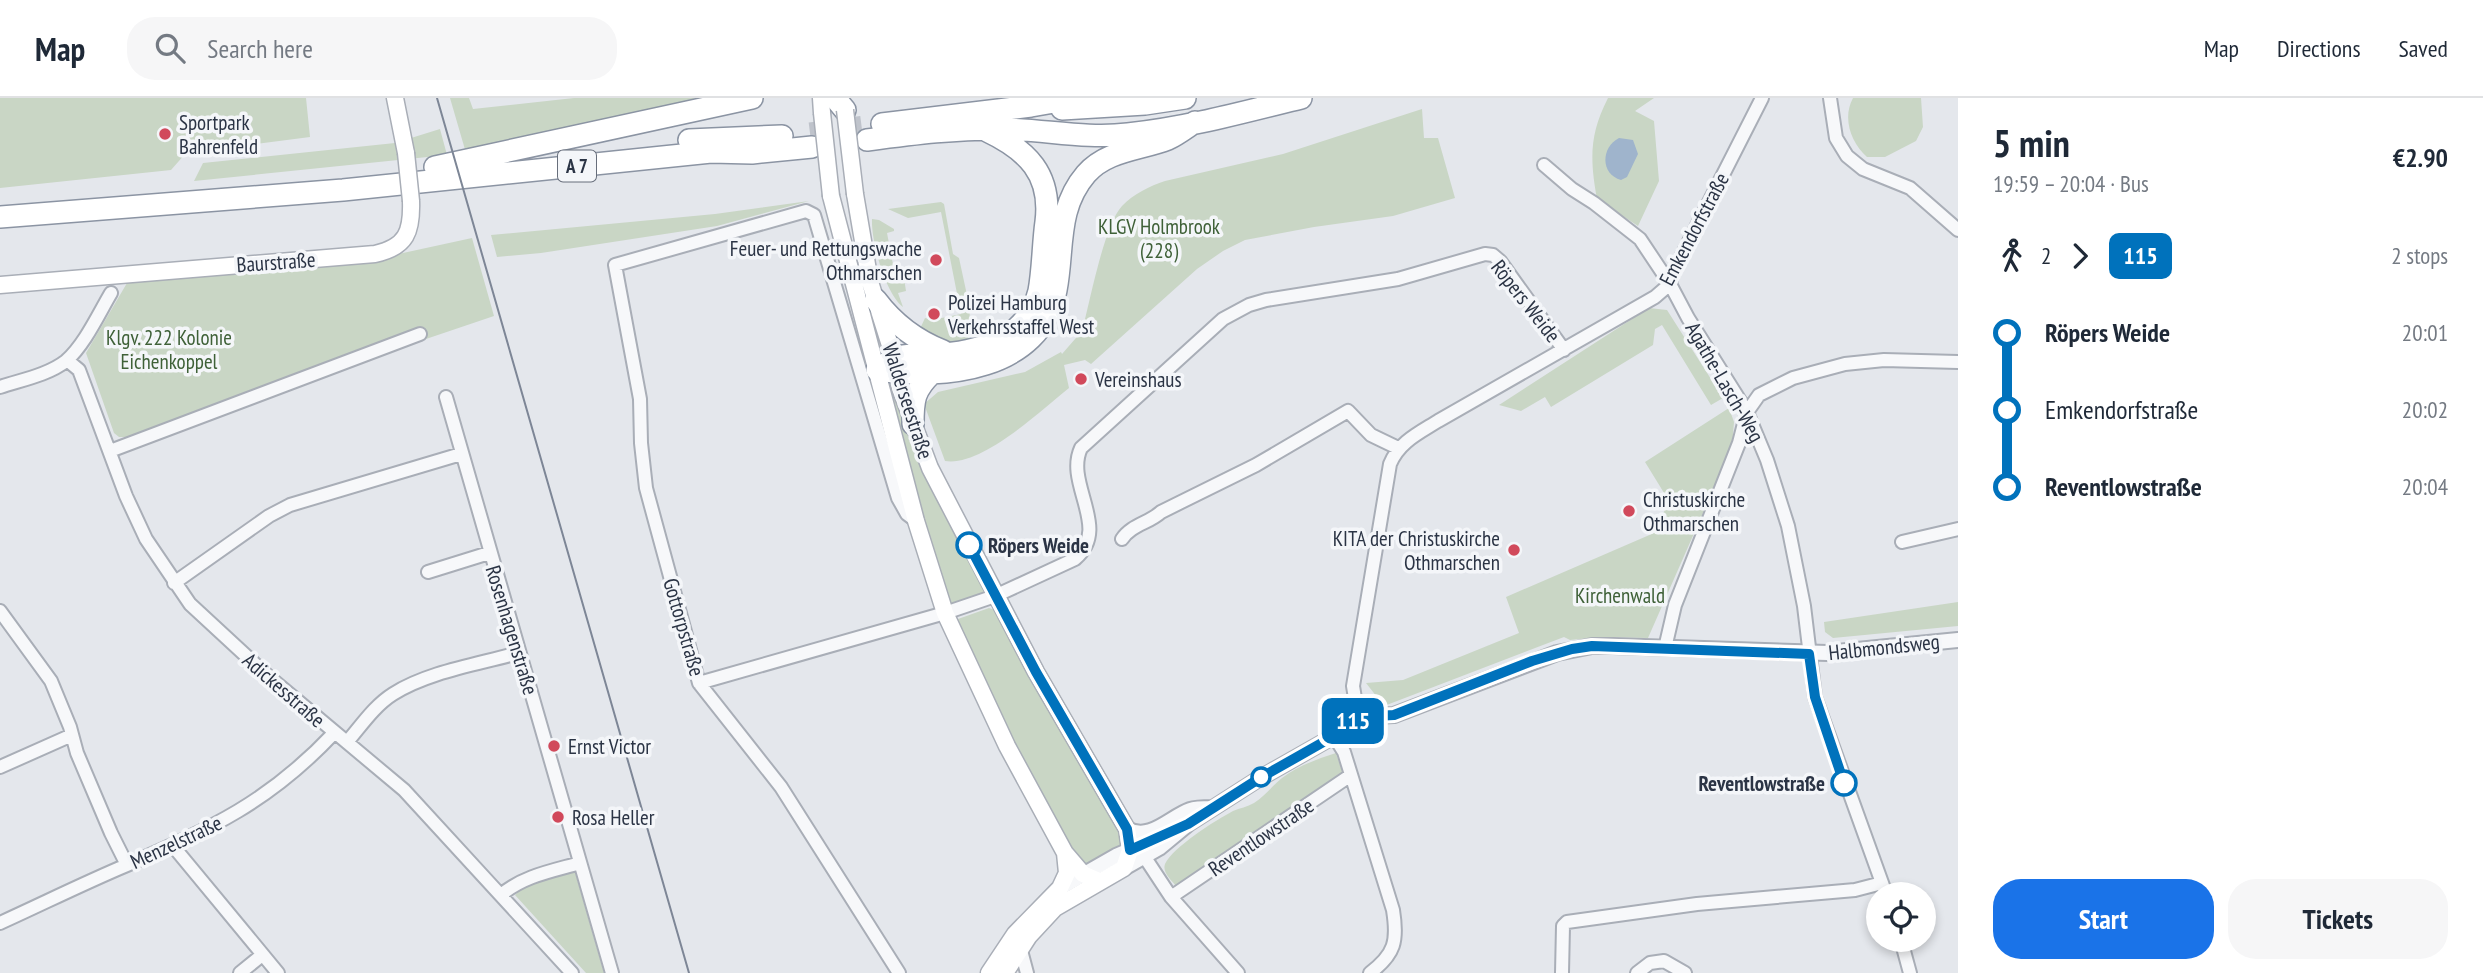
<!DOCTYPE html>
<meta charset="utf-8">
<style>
body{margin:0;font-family:"PT Sans Narrow",sans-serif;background:#f6f6f7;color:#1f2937;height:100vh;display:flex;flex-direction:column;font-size:26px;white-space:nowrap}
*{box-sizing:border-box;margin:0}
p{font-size:23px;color:#747a83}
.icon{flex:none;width:38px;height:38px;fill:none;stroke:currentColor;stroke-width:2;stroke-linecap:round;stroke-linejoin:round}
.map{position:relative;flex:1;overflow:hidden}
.drawer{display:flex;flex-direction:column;background:#fff;width:525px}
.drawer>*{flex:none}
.badge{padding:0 14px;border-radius:10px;font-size:24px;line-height:46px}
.controls{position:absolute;left:1866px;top:784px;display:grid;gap:14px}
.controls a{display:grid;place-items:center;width:70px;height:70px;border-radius:50%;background:#fff;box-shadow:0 4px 10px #0003;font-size:35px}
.map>.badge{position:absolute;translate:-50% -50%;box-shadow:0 0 0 4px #fff}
.legs{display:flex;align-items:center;gap:10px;height:77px;padding:0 35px;font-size:23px}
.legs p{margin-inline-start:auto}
.overview{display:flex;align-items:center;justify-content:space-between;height:119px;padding:0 35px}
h1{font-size:38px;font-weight:700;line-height:52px}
.cta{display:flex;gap:14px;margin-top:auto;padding:14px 35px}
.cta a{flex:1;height:80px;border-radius:28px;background:#1a73e8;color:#fff;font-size:28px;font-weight:700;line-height:80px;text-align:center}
.cta a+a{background:#f6f6f7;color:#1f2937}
ul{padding:0 35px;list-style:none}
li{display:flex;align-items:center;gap:24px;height:77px;font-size:26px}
li i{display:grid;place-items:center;width:10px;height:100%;margin:0 9px;background:currentColor}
li i::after{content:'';width:18px;height:18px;margin:-9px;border:5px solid;border-radius:50%;background:#fff}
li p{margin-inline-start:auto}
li:first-child i{background:linear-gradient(#0000 50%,currentColor 0)}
li:last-child i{background:linear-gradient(currentColor 50%,#0000 0)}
header{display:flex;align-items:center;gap:42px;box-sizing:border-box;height:98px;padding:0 35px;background:#fff;border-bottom:2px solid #e0e1e3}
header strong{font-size:33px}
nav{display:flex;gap:38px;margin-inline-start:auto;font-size:24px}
.search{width:490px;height:63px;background:#f6f6f7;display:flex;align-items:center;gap:18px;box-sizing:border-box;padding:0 24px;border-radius:28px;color:#747a83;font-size:26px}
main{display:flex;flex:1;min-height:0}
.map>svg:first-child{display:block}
.green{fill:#c9d6c5}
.water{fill:#9fb4cc}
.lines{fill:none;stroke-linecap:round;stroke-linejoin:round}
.motorway-tunnel{stroke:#bfc3cb;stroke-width:21;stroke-dasharray:21 10;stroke-linecap:butt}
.minor-casing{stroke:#a9aeb7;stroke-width:16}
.tertiary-casing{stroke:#a9aeb7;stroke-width:18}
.secondary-casing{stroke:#a9aeb7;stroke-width:19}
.motorway-casing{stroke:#8b94a3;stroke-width:24}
.minor{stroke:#f7f8fa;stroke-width:12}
.tertiary{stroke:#f7f8fa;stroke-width:14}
.secondary{stroke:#fff;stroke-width:16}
.motorway{stroke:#fff;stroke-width:21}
.tram{stroke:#7d8696;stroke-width:2}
.secondary-bridge-casing{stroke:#a9aeb7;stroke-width:19;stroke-linecap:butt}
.secondary-bridge{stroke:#fff;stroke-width:16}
.line-1-casing{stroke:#fff;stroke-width:16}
.line-1{stroke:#0072bc;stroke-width:10}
.poi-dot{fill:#d1495b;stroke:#f4f6f9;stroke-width:2.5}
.stop-1-dot{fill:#fff;stroke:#0072bc;stroke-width:3.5}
.labels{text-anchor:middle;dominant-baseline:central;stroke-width:7;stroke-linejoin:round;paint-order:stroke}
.shield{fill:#f4f6f9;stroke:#676e7b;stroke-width:2}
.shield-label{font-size:19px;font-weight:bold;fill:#2b3445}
.poi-label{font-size:21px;fill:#2b3445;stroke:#f4f6f9;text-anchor:start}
.park-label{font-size:21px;fill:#3f6138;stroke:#f4f6f9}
.street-label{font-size:21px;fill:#2b3445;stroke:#f4f6f9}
.stop-label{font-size:21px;font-weight:bold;fill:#2b3445;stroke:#f4f6f9;text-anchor:start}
</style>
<header>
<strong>Map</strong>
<div class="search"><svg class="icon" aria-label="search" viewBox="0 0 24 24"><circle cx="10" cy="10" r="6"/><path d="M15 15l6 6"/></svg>Search here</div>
<nav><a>Map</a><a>Directions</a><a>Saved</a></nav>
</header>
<main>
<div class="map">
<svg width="1958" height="875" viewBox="0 0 1958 875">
<rect width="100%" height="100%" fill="#e4e7ec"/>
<path class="green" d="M0,0h306l4,39 -124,16 -15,17 -171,18z
M450,0h19l4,11 101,-11h153l-261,55z
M1608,0h46l-19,13 19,10 5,60 -21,45 -41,-27c-7,-39 -8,-64 11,-101z
M1853,0h68l2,29 -7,14 -31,16h-18c-16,-14 -25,-39 -14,-59z
M1422,11l2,29h14l17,60 -62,18 -79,11 -69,13 -22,11 -26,18 -106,95 -6,-4 -21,5 5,23c-29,23 -87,79 -124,73l-21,-57 14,-12 87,-20 36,-20 1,2 20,-23c8,-29 22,-106 40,-125 11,-12 28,-20 43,-25l118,-27z
M440,31l7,26 -253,26 9,-18 192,-20z
M809,103l-92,25 -176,27 -44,4 -6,-22 224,-21z
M941,104l3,2 9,50 6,4 11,51 -2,35h-19l-30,-13 6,-13 7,2 29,-6 -20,-102 -33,6 -20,-9z
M872,121l7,1 15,9v2l-7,2 9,47 8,-2 2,13 -8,2 5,14c-18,-14 -32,-66 -31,-88z
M472,140l22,78 -68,23 -5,-13 -294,111h-8l-5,-4 -28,-80 41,-70 12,-7 241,-18z
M1649,210l18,2 56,88 -12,7 -49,-80 -7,4 -2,16 -102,62 -6,-10 -24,14 -22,-6z
M891,279l95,215 -1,2 -33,12 -4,-3 -13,-38 -49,-187z
M1729,310l5,14 -2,25 -84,191 -47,-1 -31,3 -6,-3 -180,69 -18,-23 37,-3 116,-47 -13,-36 148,-64 15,-32 -24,-39z
M1958,504v24l-125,12 -8,-6 -1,-10z
M989,510l6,2 123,216 5,19 -41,23 -44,-72 -81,-170 3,-1 -2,-6z
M1336,655l7,21 -166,113c-6,-7 -15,-15 -12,-23 8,-17 51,-44 68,-53 7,-3 14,-4 21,-8 11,-7 18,-17 28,-25 16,-12 35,-19 54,-25z
M575,774l29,101h-18l-71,-78c16,-16 39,-19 60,-23z"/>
<path class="water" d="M1619,40l14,2 5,14 -11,23 -6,3c-21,-6 -20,-33 -2,-42z"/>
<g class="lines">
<path class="motorway-tunnel" d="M810,35l55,-7"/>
<defs>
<path id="minor" d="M1830,0l6,40 11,18 16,13 47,19 48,42
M1544,67l28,24 22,14 46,36 30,45 18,34 59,94 20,48 21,66 16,80 11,91 71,197
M67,262l12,10 47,126 20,43 44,65 79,73 135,113 168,183
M0,289c21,-7 48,-12 66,-26 19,-17 32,-46 45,-68
M446,299l166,576
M110,353l310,-117
M1122,441c9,-14 27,-16 39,-27l95,-47 92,-54 23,24 27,13
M1902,444l56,-13
M428,474l61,-19
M174,485l95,-67 21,-11 171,-51
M0,513l51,70 19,46 7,26 34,80 16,32
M1665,550l10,-43 64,-162 8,-31 12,-17 34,-17 52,-14 39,-4 74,2
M699,585l246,-70 50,-17 80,-37c37,-31 -11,-75 6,-111l142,-129 26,-14 17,-5 132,-21 87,-25 8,1 7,6 64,89
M1358,619l-5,-31 37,-222c9,-22 29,-31 48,-43l217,-124 15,-13 2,-9 90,-177
M1334,638l10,16 49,158c5,31 2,44 -23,63
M347,644c14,-16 27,-36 46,-48 34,-22 86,-30 125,-41
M0,669l72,-32
M173,748l105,127
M1140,752l31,47 67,76
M501,797c22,-19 51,-24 79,-32
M1171,799l180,-122
M0,825c42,-19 84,-40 127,-58 85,-37 142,-63 207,-132
M1901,842l9,33
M1019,845l8,30
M240,875l22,-18
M899,875l-118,-186 -82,-104 -53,-195 -5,-45 -1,-44 -25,-134 191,-54 8,4 84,283 9,16 8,6
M1562,875l1,-47 4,-4 130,-18 158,-14 27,-7
M1637,875l13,-10 14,-2 21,12"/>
<path id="tertiary" d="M1127,731c23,13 43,-12 63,-19 6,-2 15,-2 22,-2
M1124,770l35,-20 29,-24 72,-46 74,-42 24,-19 36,-2 163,-62 35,-7h21l214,7 131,-13
M1060,790l56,-32 49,-21"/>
<path id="secondary" d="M395,0l11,55
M821,0l1,15
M855,96l15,88 24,76 6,30 30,80 106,204 91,157 3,21 -6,18 -69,40 -26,28 -24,37
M831,98l85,325 29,92 62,133 58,107 18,21 16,7
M0,187l375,-31c32,-7 37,-23 36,-53
M989,875l26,-39 45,-46 7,-15 -2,-20"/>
<path id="motorway" d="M835,0l10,12
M1062,11l83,-5 40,-6
M882,26l149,-18 46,-8
M689,42l93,-4
M867,42c46,-6 92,-12 139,-11 41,1 81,10 122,5 58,-6 116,-22 173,-36
M435,69l317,-69
M0,119l343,-27 368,-38 41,1 60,-6
M876,202c18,24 39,40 67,51
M877,272c66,10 164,1 179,-80 8,-41 0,-81 30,-116 21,-24 54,-24 82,-35 9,-4 18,-11 27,-17
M877,272c5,-3 12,-9 18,-12 14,-5 33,-3 48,-4 41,-3 85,-18 96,-63 4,-21 4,-48 7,-69 6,-48 -19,-72 -59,-91
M913,326c0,-24 1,-34 19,-51"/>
</defs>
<use href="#minor" class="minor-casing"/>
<use href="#tertiary" class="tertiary-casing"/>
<use href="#secondary" class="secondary-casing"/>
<use href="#motorway" class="motorway-casing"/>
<use href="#minor" class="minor"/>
<use href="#tertiary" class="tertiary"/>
<use href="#secondary" class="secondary"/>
<use href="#motorway" class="motorway"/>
<path class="tram" d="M437,0l252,875"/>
<defs>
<path id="secondary-bridge" d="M845,12l10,84
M822,15l9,83
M406,55l5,48"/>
</defs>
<use href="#secondary-bridge" class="secondary-bridge-casing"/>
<use href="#secondary-bridge" class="secondary-bridge"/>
</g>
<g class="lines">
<defs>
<path id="line-1" d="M969,447l67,127 91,157 3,21 58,-26 72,-46 74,-42 24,-19 36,-2 138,-54 40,-12 20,-3 217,8 6,43 29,86"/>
</defs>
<use href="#line-1" class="line-1-casing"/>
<use href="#line-1" class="line-1"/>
</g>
<g class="poi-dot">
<circle cx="165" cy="36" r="7"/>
<circle cx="936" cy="162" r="7"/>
<circle cx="934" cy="216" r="7"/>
<circle cx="1081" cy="281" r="7"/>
<circle cx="1629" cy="413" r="7"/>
<circle cx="1514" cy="452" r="7"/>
<circle cx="554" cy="648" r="7"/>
<circle cx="558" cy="719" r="7"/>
</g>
<g class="stop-1-dot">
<circle cx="969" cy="447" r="12"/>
<circle cx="1261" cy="679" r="9"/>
<circle cx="1844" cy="685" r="12"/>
</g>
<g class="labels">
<rect class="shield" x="558" y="52.5" width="38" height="31" rx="5"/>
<g class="shield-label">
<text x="577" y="68">A 7</text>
</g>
<g class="poi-label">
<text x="179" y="24">Sportpark<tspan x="179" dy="24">Bahrenfeld</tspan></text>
<text x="922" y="150" text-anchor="end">Feuer- und Rettungswache<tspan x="922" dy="24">Othmarschen</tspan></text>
<text x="948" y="204">Polizei Hamburg<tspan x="948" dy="24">Verkehrsstaffel West</tspan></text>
<text x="1095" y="281">Vereinshaus</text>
<text x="1643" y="401">Christuskirche<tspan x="1643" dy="24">Othmarschen</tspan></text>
<text x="1500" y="440" text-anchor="end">KITA der Christuskirche<tspan x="1500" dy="24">Othmarschen</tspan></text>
<text x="568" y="648">Ernst Victor</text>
<text x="572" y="719">Rosa Heller</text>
</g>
<g class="park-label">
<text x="1159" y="128">KLGV Holmbrook<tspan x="1159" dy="24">(228)</tspan></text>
<text x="169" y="239">Klgv. 222 Kolonie<tspan x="169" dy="24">Eichenkoppel</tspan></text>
<text x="1620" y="497">Kirchenwald</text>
</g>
<g class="street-label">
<text transform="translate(1694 131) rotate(-62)">Emkendorfstraße</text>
<text transform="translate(276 164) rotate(-4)">Baurstraße</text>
<text transform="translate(1526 203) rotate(52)">Röpers Weide</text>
<text transform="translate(1725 284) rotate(60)">Agathe-Lasch-Weg</text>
<text transform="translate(908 303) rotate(72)">Walderseestraße</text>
<text transform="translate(684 529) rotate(74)">Gottorpstraße</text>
<text transform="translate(512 532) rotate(73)">Rosenhagenstraße</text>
<text transform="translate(1884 549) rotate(-6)">Halbmondsweg</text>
<text transform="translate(284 592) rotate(41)">Adickesstraße</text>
<text transform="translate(1261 739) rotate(-34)">Reventlowstraße</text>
<text transform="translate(176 744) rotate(-25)">Menzelstraße</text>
</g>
<g class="stop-label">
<text x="988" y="447">Röpers Weide</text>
<text x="1825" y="685" text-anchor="end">Reventlowstraße</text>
</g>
</g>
</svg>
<div class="controls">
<a><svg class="icon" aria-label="locate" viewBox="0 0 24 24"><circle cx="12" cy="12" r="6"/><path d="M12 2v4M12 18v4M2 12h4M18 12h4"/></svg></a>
</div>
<b class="badge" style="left:1353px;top:623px;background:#0072bc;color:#fff">115</b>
</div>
<section class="drawer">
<div class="overview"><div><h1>5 min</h1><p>19:59 – 20:04 · Bus</p></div><b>€2.90</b></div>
<div class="legs"><svg class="icon" aria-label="walk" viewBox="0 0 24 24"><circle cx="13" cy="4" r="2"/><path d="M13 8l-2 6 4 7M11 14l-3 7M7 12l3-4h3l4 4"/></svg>2<svg class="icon" aria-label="forward" viewBox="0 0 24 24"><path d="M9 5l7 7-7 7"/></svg><b class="badge" style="background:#0072bc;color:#fff">115</b><p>2 stops</p></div>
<ul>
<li><i style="color:#0072bc"></i><b>Röpers Weide</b><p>20:01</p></li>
<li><i style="color:#0072bc"></i><span>Emkendorfstraße</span><p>20:02</p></li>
<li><i style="color:#0072bc"></i><b>Reventlowstraße</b><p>20:04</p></li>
</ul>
<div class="cta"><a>Start</a><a>Tickets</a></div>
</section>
</main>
